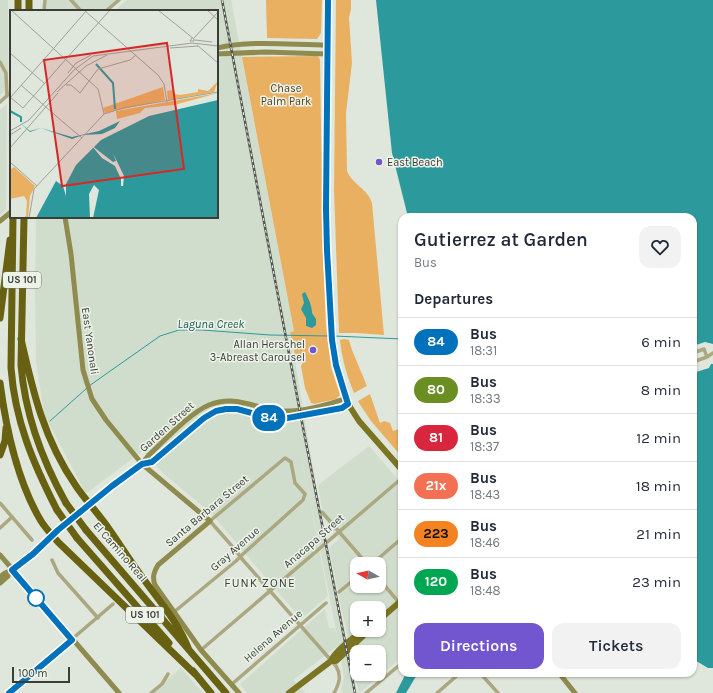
<!DOCTYPE html>
<meta charset="utf-8">
<style>
body{margin:0;font-family:Karla,sans-serif;background:#f2f2f3;color:#1f2937;height:100vh;display:flex;flex-direction:column;font-size:15px;white-space:nowrap}
*{box-sizing:border-box;margin:0}
p{font-size:13px;color:#747a83}
.icon{flex:none;width:22px;height:22px;fill:none;stroke:currentColor;stroke-width:2;stroke-linecap:round;stroke-linejoin:round}
.map{position:relative;flex:1;overflow:hidden}
.drawer{position:absolute;left:398px;top:213px;width:299px;height:464px;display:flex;flex-direction:column;background:#fff;border-radius:12px;box-shadow:0 1px 3px #0004}
.drawer>*{flex:none}
.badge{padding:0 8px;border-radius:13px;font-size:14px;line-height:26px}
.needle{width:26px;rotate:278deg}
.tools{position:absolute;left:350px;top:557px;display:grid;gap:8px}
.tools a{display:grid;place-items:center;width:36px;height:36px;border-radius:8px;background:#fff;box-shadow:0 1px 3px #0004;font-size:20px}
.scale{position:absolute;left:12px;bottom:10px;width:58px;box-sizing:border-box;padding-left:4px;border:2px solid #3b3d39;border-top:0;font-size:11px;line-height:14px;white-space:nowrap;color:#3b3d39;-webkit-text-stroke:3px #ecf3e8;paint-order:stroke}
.map>.badge{position:absolute;translate:-50% -50%;box-shadow:0 0 0 2px #fff}
h2{padding:0 16px;font-size:15px;line-height:36px}
.round{display:grid;place-items:center;flex:none;width:42px;height:42px;border-radius:12px;background:#f2f2f3}
.headline{display:flex;align-items:center;justify-content:space-between;height:68px;padding:0 16px}
h1{font-size:19px;font-weight:600;line-height:30px}
.primary-button{display:flex;gap:8px;margin-top:auto;padding:8px 16px}
.primary-button a{flex:1;height:46px;border-radius:12px;background:#7156d0;color:#fff;font-size:16px;font-weight:600;line-height:46px;text-align:center}
.primary-button a+a{background:#f2f2f3;color:#1f2937}
ul{padding:0;list-style:none}
li{display:flex;align-items:center;gap:12px;height:48px;padding:0 16px;border-top:1px solid #e0e1e3}
li div{flex:1}
li b{display:block;font-size:15px}
li em{font-style:normal}
li .badge{min-width:44px;font-weight:700;text-align:center}
.map>svg:first-child{display:block}
.built{fill:#d1ddcc;fill-rule:evenodd}
.green{fill:#e9b062}
.water{fill:#2c9a9c}
.pier{fill:#dfe6db}
.lines{fill:none;stroke-linecap:round;stroke-linejoin:round}
.stream{stroke:#2c9a9c;stroke-width:1}
.street{stroke:#aaa781;stroke-width:3.5}
.secondary{stroke:#8f8a4e;stroke-width:5}
.primary{stroke:#7b7422;stroke-width:6}
.highway{stroke:#686111;stroke-width:7}
.rail-casing{stroke:#545651;stroke-width:2.5}
.rail{stroke:#ecf3e8;stroke-width:1;stroke-dasharray:3;stroke-linecap:butt}
.highway-bridge{stroke:#686111;stroke-width:7}
.line-casing{stroke:#fff;stroke-width:9}
.line{stroke:#0072bc;stroke-width:6}
.poi-dot{fill:#7156d0;stroke:#ecf3e8;stroke-width:1.5}
.stop-dot{fill:#fff;stroke:#0072bc;stroke-width:2}
.labels{text-anchor:middle;dominant-baseline:central;stroke-width:3;stroke-linejoin:round;paint-order:stroke}
.shield{fill:#ecf3e8;stroke:#70746e;stroke-width:1}
.shield-label{font-size:10px;font-weight:bold;fill:#3b3d39}
.park-label{font-size:11px;fill:#533a18;stroke:#ecf3e8}
.poi-label{font-size:11px;fill:#3b3d39;stroke:#ecf3e8;text-anchor:start}
.street-label{font-size:11px;fill:#3b3d39;stroke:#ecf3e8}
.water-label{font-size:12px;font-style:italic;fill:#1f5a5b;stroke:#ecf3e8}
.neighbourhood-label{font-size:12px;letter-spacing:1px;fill:#3b3d39;stroke:#ecf3e8}
.inset-river{fill:none;stroke:#2c9a9c;stroke-width:2}
.inset-road{fill:none;stroke:#9da29a;stroke-width:1}
.view{fill:#d62828;fill-opacity:0.15;stroke:#d62828;stroke-width:2}
.inset-edge{fill:none;stroke:#3b3d39;stroke-width:2}
</style>
<div class="map">
<svg width="713" height="693" viewBox="0 0 713 693">
<rect width="100%" height="100%" fill="#dfe6db"/>
<path class="built" d="M0,0h8v88l-8,7z
M43,0h75l-14,11h-60z
M127,0h104l63,331 -4,1 26,154 41,207h-15l-1,-4 3,-10 -5,-34 -46,35 12,13h-58l-7,-9 85,-75 4,19h6l3,12 -39,-196 29,152 -27,23 -90,-106 -47,-39 -21,-23 -55,41h-3l-41,-78 -8,-53 -1,-68 1,-76h181v-158l8,-2 -3,-13h-5v-33h-103z
M7,104l-1,106 -6,5v-105z
M369,446l33,38v173l-43,36 -30,-145 10,-9 -15,-21 -6,-33zM357,564h22v22h-22zM357,608h22v22h-22zM357,652h22v22h-22z
M181,668l22,25h-52z"/>
<path class="green" d="M266,0h56l-1,33 -4,6 -50,-1z
M336,0h15v9l-2,9 3,45 -6,50 1,58c5,13 21,18 25,32l12,132 -28,-2h-17l-5,-143z
M317,56l2,1 1,3 3,199 3,67 5,41 9,28 -4,4 -22,5 -3,-1 -6,-15 -4,-22 4,-8 -4,-4 -6,1 -5,-23 4,-1 -52,-274z
M344,339l5,1 3,10 15,36 -13,7c-7,-17 -12,-34 -14,-53z
M370,394l10,29 4,-2 6,2 3,8 9,-3v29l-31,-36 -12,-18 -1,-2z"/>
<path class="water" d="M376,0h337v668h-5l-15,-9v-442h-285l-16,-64z
M305,292c3,6 7,13 7,21l4,6v6l-4,3 -6,-2v-8l-5,-9 3,-6 -2,-9z
M406,673h12l-12,20h-10z"/>
<path class="pier" d="M705,342l8,2v20h-2l-2,4 -16,5v-27z"/>
<g class="lines">
<path class="stream" d="M334,336l68,3
M89,386l71,-50 19,-6h23l68,5 59,1
M50,421l37,-33"/>
<path class="street" d="M71,0l10,11
M44,11l1,-11
M106,11l13,-11
M0,62l6,11 1,23
M0,102l11,-10
M693,353l11,-4 3,8 -14,5
M707,357l6,-4
M0,503l32,37
M322,512l45,52
M0,528l12,-11
M52,560l6,13 40,45
M372,564l30,-26
M379,579l23,27
M339,592l18,-15
M174,612l62,-51 7,-7 60,-54 2,-6 -10,-11 -4,-21 -6,-4 -75,63c11,13 23,25 32,38l94,107c6,10 3,18 -2,27
M201,650l201,-172
M480,673l18,20
M232,684l94,-81
M9,693l104,-89
M151,693l11,-9 6,-10
M366,693l36,-30
M437,693l23,-20"/>
<path class="secondary" d="M217,48c33,-8 75,-3 110,-3
M217,54l48,-2 62,2
M65,217l6,37 12,116 9,29 14,21 36,44 68,57 -52,44c-4,7 -6,12 -3,20l46,65 38,43
M0,221l11,-9
M142,464l10,-2c15,-13 47,-46 65,-51 19,-6 35,3 54,7 15,4 64,-6 77,-14
M0,555l119,138
M0,577l5,-4 5,-2 23,-17 26,-24 38,-32 45,-34 6,-8c15,-14 43,-44 61,-51 28,-11 46,4 72,6 22,1 46,-6 66,-13
M0,583l8,-7 2,-5
M559,673l16,20"/>
<path class="primary" d="M328,0l-2,217 6,123 8,39 10,28 9,14 43,49
M379,620l23,-20
M331,661c3,-8 25,-28 34,-29
M289,693l42,-32h5l27,-25 4,-6"/>
<path class="highway" d="M18,11v-11
M29,11v-11
M13,217l-2,151c4,53 22,95 46,142
M24,217l-3,148c4,50 21,95 45,138
M0,318l10,-78
M21,339c12,53 23,101 55,147 10,15 23,28 33,43 12,17 23,35 36,52 16,22 34,43 44,69
M0,383c6,45 17,98 41,138 5,8 11,14 17,21l137,132
M0,455l5,-14 1,-13
M86,530l140,163
M77,538l92,105
M193,671l18,22"/>
<defs>
<path id="rail" d="M222,0l79,417 54,276"/>
</defs>
<use href="#rail" class="rail-casing"/>
<use href="#rail" class="rail"/>
<path class="highway-bridge" d="M66,503l20,27
M57,510l20,28"/>
</g>
<g class="lines">
<defs>
<path id="line" d="M9,693l63,-53 -60,-70 21,-16 25,-24 54,-44 30,-22 10,-2 52,-44 12,-7 10,-2h11l34,9 11,1 60,-11 6,-4 -12,-39 -4,-25 -5,-90 -1,-41 2,-209"/>
</defs>
<use href="#line" class="line-casing"/>
<use href="#line" class="line"/>
</g>
<g class="poi-dot">
<circle cx="379" cy="162" r="4"/>
<circle cx="313" cy="350" r="4"/>
</g>
<circle class="stop-dot" cx="36" cy="598" r="8"/>
<g class="labels">
<g class="shield">
<rect x="3" y="272" width="38" height="16" rx="3"/>
<rect x="126" y="607" width="38" height="16" rx="3"/>
</g>
<g class="shield-label">
<text x="22" y="280">US 101</text>
<text x="145" y="615">US 101</text>
</g>
<g class="park-label">
<text x="286" y="88">Chase<tspan x="286" dy="13">Palm Park</tspan></text>
</g>
<g class="poi-label">
<text x="387" y="162">East Beach</text>
<text x="305" y="344" text-anchor="end">Allan Herschel<tspan x="305" dy="13">3-Abreast Carousel</tspan></text>
</g>
<g class="street-label">
<text transform="translate(90 341) rotate(82)">East Yanonali</text>
<text transform="translate(167 427) rotate(-42)">Garden Street</text>
<text transform="translate(207 511) rotate(-40)">Santa Barbara Street</text>
<text transform="translate(314 541) rotate(-41)">Anacapa Street</text>
<text transform="translate(235 549) rotate(-41)">Gray Avenue</text>
<text transform="translate(120 552) rotate(49)">El Camino Real</text>
<text transform="translate(273 636) rotate(-41)">Helena Avenue</text>
</g>
<g class="water-label">
<text x="211" y="324">Laguna Creek</text>
</g>
<g class="neighbourhood-label">
<text x="260" y="583">FUNK ZONE</text>
</g>
</g>
<g transform="translate(10 10)">
<rect width="208" height="208" fill="#dfe6db"/>
<path d="M208,71l-4,11 -46,8 -1,-9 6,-1 1,4 6,1 18,-3v-3l10,2zM153,77l2,13 -60,13 -2,-5zM208,83l-44,12 -29,3 -5,5 -23,6 -1,-8zM4,157l21,19 -5,10 -2,22h-5l3,-2 1,-15 -3,-5 -14,3v-29z" fill="#e9b062"/>
<path d="M208,90v118h-125l6,-28 -5,-5 -5,9 1,24h-54l20,-37 7,5 3,10v-12l10,-19 25,-25 48,-24zM110,111l-5,7 -13,6 -19,1 -11,4 -31,-11 -11,4 -10,-9 10,8 11,-3 31,9 27,-6z" fill="#2c9a9c"/>
<path d="M81,135l22,17 3,-1 -3,-8 11,23 -1,10h-2v-7l-6,-13 -13,-8z" fill="#dfe6db"/>
<path class="inset-river" d="M86,54l17,19 2,26M0,101l11,6v5"/>
<path class="inset-road" d="M1,0l87,79 6,25M74,0l74,65 6,9 3,18M148,0l36,29v2h-4l2,-3M197,0l11,10M184,28l24,-26M185,30l17,2M187,35l21,18M44,38l33,-38M160,38l28,-2M0,43l35,31M56,49l44,-49M58,63l8,-10 15,-8M11,75l43,38M56,75h5l9,8 18,-24 32,-9 6,-5M47,82l29,-26 21,-11M0,87l13,11 43,-49M0,88l44,-50M53,112l19,16M0,121l19,-11 45,-50 19,-14 99,-13 26,3M0,125l11,-7M0,138l48,-55M0,152l27,24M19,208l5,-29 70,-75 19,-6 95,-16"/>
<path class="view" d="M157,33l17,126 -122,17 -18,-126z"/>
<rect width="208" height="208" class="inset-edge"/>
</g>
</svg>
<div class="tools">
<a><svg class="needle" viewBox="-14 -14 28 28"><path d="M0-13l5 13h-10z" fill="#e53935"/><path d="M0 13l5-13h-10z" fill="#747a83"/></svg></a>
<a>+</a>
<a>−</a>
</div>
<div class="scale">100 m</div>
<b class="badge" style="left:269px;top:418px;background:#0072bc;color:#fff">84</b>
<section class="drawer">
<div class="headline"><div><h1>Gutierrez at Garden</h1><p>Bus</p></div><a class="round"><svg class="icon" aria-label="heart" viewBox="0 0 24 24"><path d="M12 20l-8-8c-3-5 5-10 8-4 3-6 11-1 8 4z"/></svg></a></div>
<h2>Departures</h2>
<ul>
<li><span class="badge" style="background:#0072bc;color:#fff">84</span><div><b>Bus</b><p>18:31</p></div><em>6 min</em></li>
<li><span class="badge" style="background:#6b8e23;color:#fff">80</span><div><b>Bus</b><p>18:33</p></div><em>8 min</em></li>
<li><span class="badge" style="background:#d7263d;color:#fff">81</span><div><b>Bus</b><p>18:37</p></div><em>12 min</em></li>
<li><span class="badge" style="background:#f37053;color:#fff">21x</span><div><b>Bus</b><p>18:43</p></div><em>18 min</em></li>
<li><span class="badge" style="background:#f58220;color:#111">223</span><div><b>Bus</b><p>18:46</p></div><em>21 min</em></li>
<li><span class="badge" style="background:#00a651;color:#fff">120</span><div><b>Bus</b><p>18:48</p></div><em>23 min</em></li>
</ul>
<div class="primary-button"><a>Directions</a><a>Tickets</a></div>
</section>
</div>
